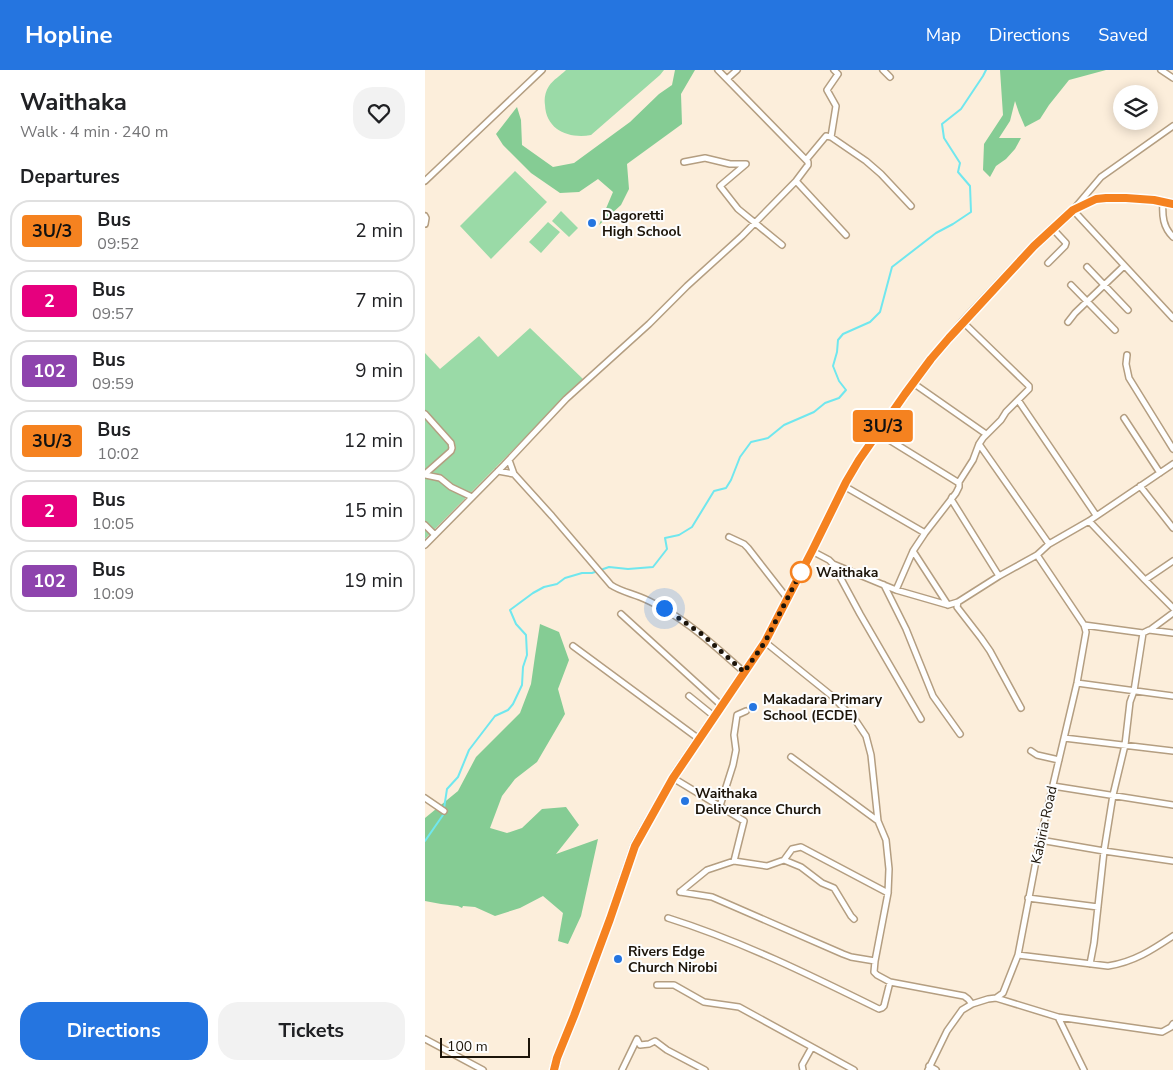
<!DOCTYPE html>
<meta charset="utf-8">
<style>
body{margin:0;font-family:"Nunito Sans",sans-serif;background:#f2f2f2;color:#202124;height:100vh;display:flex;flex-direction:column;font-size:19px;white-space:nowrap}
*{box-sizing:border-box;margin:0}
p{font-size:16px;color:#757577}
.icon{flex:none;width:28px;height:28px;fill:none;stroke:currentColor;stroke-width:2;stroke-linecap:round;stroke-linejoin:round}
.map{position:relative;flex:1;overflow:hidden}
.details{display:flex;flex-direction:column;background:#fff;width:425px}
.details>*{flex:none}
.badge{padding:0 10px;border-radius:4px;font-size:18px;line-height:32px}
.buttons{position:absolute;left:688px;top:15px;display:grid;gap:10px}
.buttons a{display:grid;place-items:center;width:45px;height:45px;border-radius:50%;background:#fff;box-shadow:0 2px 12px #0003;font-size:25px}
.scale{position:absolute;left:15px;bottom:12px;width:90px;box-sizing:border-box;padding-left:5px;border:2px solid #1c1409;border-top:0;font-size:14px;line-height:18px;white-space:nowrap;color:#1c1409;-webkit-text-stroke:4px #fdfdfd;paint-order:stroke}
.you{position:absolute;width:25px;height:25px;margin:-12px;border:4px solid #fff;border-radius:50%;background:#1a73e8;box-shadow:0 0 0 8px #1a73e833}
.map>.badge{position:absolute;translate:-50% -50%;box-shadow:0 0 0 2px #fff}
h2{padding:0 20px;font-size:19px;line-height:45px}
.round{display:grid;place-items:center;flex:none;width:52px;height:52px;border-radius:20px;background:#f2f2f2}
.head{display:flex;align-items:center;justify-content:space-between;height:85px;padding:0 20px}
h1{font-size:24px;font-weight:700;line-height:38px}
.primary-button{display:flex;gap:10px;margin-top:auto;padding:10px 20px}
.primary-button a{flex:1;height:58px;border-radius:20px;background:#2575e0;color:#fff;font-size:20px;font-weight:700;line-height:58px;text-align:center}
.primary-button a+a{background:#f2f2f2;color:#202124}
ul{padding:0;list-style:none}
li{display:flex;align-items:center;gap:15px;height:62px;margin:0 10px 8px;padding:0 10px;border:2px solid #e0e0e0;border-radius:20px}
li div{flex:1}
li b{display:block;font-size:19px}
li em{font-style:normal}
li .badge{min-width:55px;font-weight:700;text-align:center}
header{display:flex;align-items:center;gap:30px;box-sizing:border-box;height:70px;padding:0 25px;background:#2575e0;color:#fff}
header strong{font-size:24px}
nav{display:flex;gap:28px;margin-inline-start:auto;font-size:18px}
main{display:flex;flex:1;min-height:0}
.map>svg:first-child{display:block}
.green{fill:#9adaa7}
.forest{fill:#85cc94}
.lines{fill:none;stroke-linecap:round;stroke-linejoin:round}
.stream{stroke:#70e7ee;stroke-width:2}
.minor-casing{stroke:#b49e81;stroke-width:8}
.secondary-casing{stroke:#b49e81;stroke-width:10}
.minor{stroke:#fff;stroke-width:5}
.secondary{stroke:#ebd4d1;stroke-width:8}
.line-casing{stroke:#fff;stroke-width:11}
.line{stroke:#f58220;stroke-width:8}
.walk{stroke:#1c1409;stroke-width:5;stroke-dasharray:0 9}
.poi-dot{fill:#2575e0;stroke:#fdfdfd;stroke-width:2}
.stop-dot{fill:#fff;stroke:#f58220;stroke-width:2.5}
.labels{text-anchor:middle;dominant-baseline:central;stroke-width:4;stroke-linejoin:round;paint-order:stroke}
.poi-label{font-size:14px;font-weight:bold;fill:#1c1409;stroke:#fdfdfd;text-anchor:start}
.stop-label{font-size:14px;font-weight:bold;fill:#1c1409;stroke:#fdfdfd;text-anchor:start}
.street-label{font-size:14px;fill:#1c1409;stroke:#fdfdfd}
</style>
<header>
<strong>Hopline</strong>
<nav><a>Map</a><a>Directions</a><a>Saved</a></nav>
</header>
<main>
<section class="details">
<div class="head"><div><h1>Waithaka</h1><p>Walk · 4 min · 240 m</p></div><a class="round"><svg class="icon" aria-label="heart" viewBox="0 0 24 24"><path d="M12 20l-8-8c-3-5 5-10 8-4 3-6 11-1 8 4z"/></svg></a></div>
<h2>Departures</h2>
<ul>
<li><span class="badge" style="background:#f58220;color:#111">3U/3</span><div><b>Bus</b><p>09:52</p></div><em>2 min</em></li>
<li><span class="badge" style="background:#e6007e;color:#fff">2</span><div><b>Bus</b><p>09:57</p></div><em>7 min</em></li>
<li><span class="badge" style="background:#8e44ad;color:#fff">102</span><div><b>Bus</b><p>09:59</p></div><em>9 min</em></li>
<li><span class="badge" style="background:#f58220;color:#111">3U/3</span><div><b>Bus</b><p>10:02</p></div><em>12 min</em></li>
<li><span class="badge" style="background:#e6007e;color:#fff">2</span><div><b>Bus</b><p>10:05</p></div><em>15 min</em></li>
<li><span class="badge" style="background:#8e44ad;color:#fff">102</span><div><b>Bus</b><p>10:09</p></div><em>19 min</em></li>
</ul>
<div class="primary-button"><a>Directions</a><a>Tickets</a></div>
</section>
<div class="map">
<svg width="748" height="1000" viewBox="0 0 748 1000">
<rect width="100%" height="100%" fill="#fceedb"/>
<path class="green" d="M141,0h98l-4,5 -69,60c-22,4 -45,-5 -46,-30 -1,-6 0,-13 4,-19 4,-6 12,-11 17,-16z
M90,101l32,31 -56,57 -31,-33z
M136,141l17,17 -9,9 -17,-16z
M123,152l12,10 -19,21 -12,-11z
M105,258l53,51 -158,160v-186l15,16 39,-33 19,21z"/>
<path class="forest" d="M250,0h20l-14,24 1,30 -55,40 2,25 -8,16 -22,20 14,-33 -15,-13 -19,13 -19,1 -29,-20 -28,-28 -7,-11 21,-27 4,13 1,25 31,22 21,-4 56,-41 29,-28 13,-9z
M575,0h106l-37,10 -20,25 -9,14 -15,8 -6,-14 -4,-12 -5,20 -11,17h22l-6,11 -9,10 -10,7 -6,11 -7,-7 1,-26 19,-29z
M115,554l19,8 10,28 -11,29 7,25 -28,48 -22,17 -13,17 -12,32 17,5 15,-5 20,-19 24,-2 13,18 -23,29 42,-15 -17,77 -13,28 -10,-3 5,-28 -20,-17 -23,12 -25,8 -20,-9 -12,-1 -1,2 -4,-2 -17,-2 -16,-3v-83l33,-27 18,-34 44,-44 11,-29 4,-28z"/>
<g class="lines">
<path class="stream" d="M0,771l18,-26 4,-26 11,-12 11,-27 26,-34 13,-6 5,-6 9,-19 1,-18 4,-12 -1,-20 -10,-11 -6,-14 23,-17 11,-6 13,-3 8,-6 17,-5h10l17,-6 19,2 25,-2 14,-18 -2,-11 14,-3 13,-8 22,-36 12,-3 5,-8 9,-23 11,-15 17,-4 16,-13 30,-13 11,-9 14,-5 7,-8 -7,-9 -6,-15 4,-14 1,-12 5,-6 27,-12 10,-10 12,-45 44,-34 17,-9 18,-12 -1,-26 -12,-14 2,-9 -16,-25 -2,-14 19,-15 22,-33 3,-6"/>
<defs>
<path id="minor" d="M458,0l7,7
M736,0l12,8
M302,9l10,-9
M748,56l-72,51 -28,33 100,108
M406,67l5,-31 -9,-16 11,-16 -4,-4
M381,90l20,-24 5,1 35,24 15,13 30,32
M259,92l21,-4 25,6h16l-26,22 18,23 44,36
M0,111l117,-111
M371,111l50,54
M738,132c-1,14 0,25 10,35
M0,146l1,2 -1,6
M623,193l17,-17 1,-3 -14,-15
M662,197l41,43
M646,215l44,45
M643,252l7,-9 49,-47
M702,285l-1,9 3,14 44,71
M488,313l73,51
M593,330l78,115
M0,344l26,29 1,5 -1,3 -26,23
M699,348l36,55
M453,363l81,50
M554,374l70,100
M84,390l5,14 38,42 59,69c9,6 19,8 29,12 8,3 17,8 24,12 30,17 55,41 80,63
M73,401l16,3
M0,405l15,3 11,9 21,10
M419,416l81,47
M715,416l33,42
M527,427l-1,2 48,77
M664,451l56,59 28,-19
M0,455l10,10
M304,467l15,7 4,4 39,50
M0,475l79,-80 62,-66 83,-75 38,-38 55,-50 54,-55 12,-16v-3l-90,-92
M387,481l17,9 4,4 63,26 52,15 10,-3 41,-26 38,-21 12,-11 40,-23 84,-57
M488,481l35,54
M408,494l27,50 61,105
M720,510l28,28
M459,515l22,44 27,67 27,38
M471,520l17,-39 12,-18 31,-40 3,-6v-5l14,-22 6,-16 4,-6 18,-18 5,-8 23,-23v-3l-66,-64
M533,532l-1,5 24,31 9,13 31,57
M196,544l101,92
M659,555l59,8 6,-3 24,3
M725,560l23,-17
M340,572l67,54 24,25 10,15 5,19 7,66 8,19 3,29 -1,24 -13,68 -1,11 3,3 13,7 74,14 4,3 4,5
M148,576l126,93
M652,613l96,13
M264,626l26,21
M639,668l109,13
M606,681l6,4 22,5
M366,687l87,64
M248,708l71,43 -10,40 -27,9 -27,22
M628,716l120,19
M0,728l19,13
M295,736l13,-41 3,-15 -2,-15 3,-20 9,-4
M615,770l64,11 69,10
M359,790l17,7 21,16 12,5 17,28 3,3
M309,791l33,5 17,-6 8,-11 9,-2 87,46
M255,822l32,5 131,57 8,3 24,4
M603,828l70,9
M243,848c73,23 142,57 211,91l3,-1 2,-2 6,-24
M593,885l90,11c26,-4 44,-16 65,-30
M665,894l4,-21 10,-92 9,-56 12,-50 5,-43 4,-11 9,-58
M232,915h17l30,17 35,5 115,63
M571,928l62,19 26,53
M633,947l104,15 9,-5 2,-3
M0,969l58,31
M504,996l7,4
M197,1000l15,-31 3,6 9,-1 6,-3 12,9 38,20
M378,1000l-1,-5 10,-18
M503,1000l19,-39 15,-21 10,-6 16,-5 8,-1 7,-5 15,-38 22,-115 37,-157 9,-51 -2,-7 -47,-70"/>
<path id="secondary" d="M129,1000l3,-12 17,-42 36,-97 25,-74 41,-72 89,-131 47,-91 34,-69 13,-22 54,-77 18,-24 32,-37 71,-76 39,-36 23,-11 10,-1h20l28,2 19,4"/>
</defs>
<use href="#minor" class="minor-casing"/>
<use href="#secondary" class="secondary-casing"/>
<use href="#minor" class="minor"/>
<use href="#secondary" class="secondary"/>
</g>
<g class="lines">
<defs>
<path id="line" d="M129,1000l3,-12 17,-42 36,-97 25,-73 38,-68 92,-136 47,-91 34,-69 13,-22 46,-66 26,-35 18,-21 85,-92 39,-36 23,-11 10,-1h20l28,2 19,4"/>
</defs>
<use href="#line" class="line-casing"/>
<use href="#line" class="line"/>
<path class="walk" d="M239,538l39,27 41,37 21,-30 36,-70"/>
</g>
<g class="poi-dot">
<circle cx="167" cy="153" r="5"/>
<circle cx="328" cy="637" r="5"/>
<circle cx="260" cy="731" r="5"/>
<circle cx="193" cy="889" r="5"/>
</g>
<circle class="stop-dot" cx="376" cy="502" r="10"/>
<g class="labels">
<g class="poi-label">
<text x="177" y="145">Dagoretti<tspan x="177" dy="16">High School</tspan></text>
<text x="338" y="629">Makadara Primary<tspan x="338" dy="16">School (ECDE)</tspan></text>
<text x="270" y="723">Waithaka<tspan x="270" dy="16">Deliverance Church</tspan></text>
<text x="203" y="881">Rivers Edge<tspan x="203" dy="16">Church Nirobi</tspan></text>
</g>
<g class="stop-label">
<text x="391" y="502">Waithaka</text>
</g>
<g class="street-label">
<text transform="translate(619 755) rotate(-78)">Kabiria Road</text>
</g>
</g>
</svg>
<div class="buttons">
<a><svg class="icon" aria-label="layers" viewBox="0 0 24 24"><path d="M12 4l9 5-9 5-9-5zM3 14l9 5 9-5"/></svg></a>
</div>
<div class="scale">100 m</div>
<div class="you" style="left:239px;top:538px"></div>
<b class="badge" style="left:458px;top:356px;background:#f58220;color:#111">3U/3</b>
</div>
</main>
